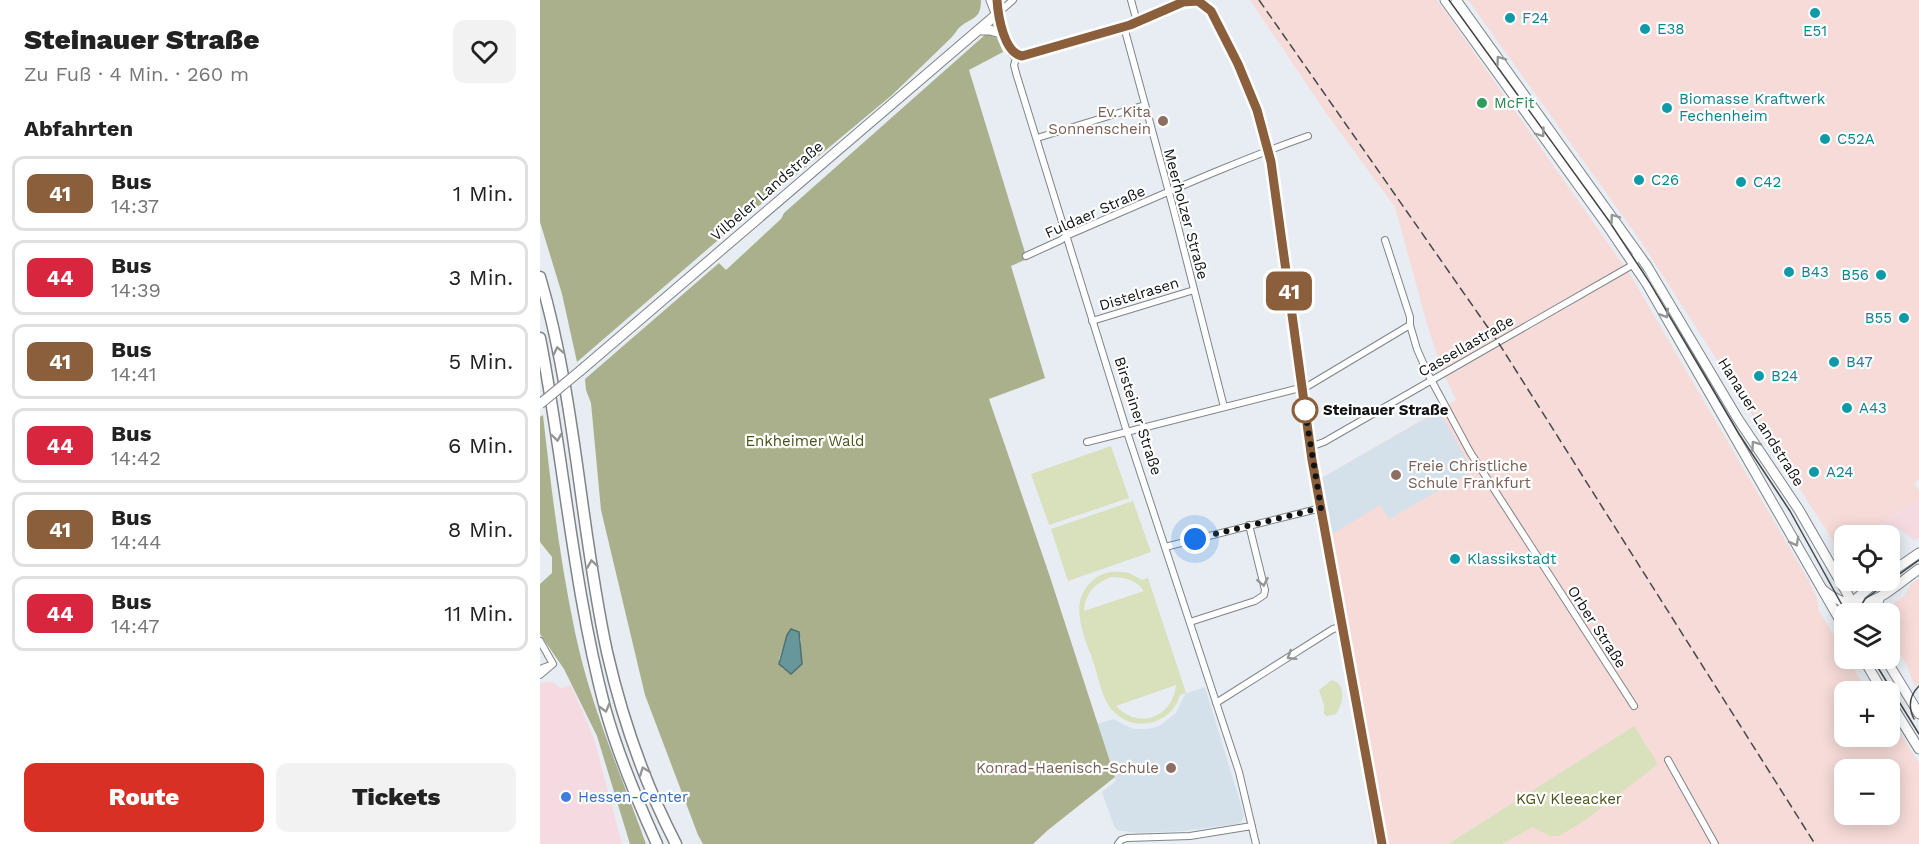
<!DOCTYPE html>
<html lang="de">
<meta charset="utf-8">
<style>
body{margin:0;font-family:"Work Sans",sans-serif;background:#f2f2f2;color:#222;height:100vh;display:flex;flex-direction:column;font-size:22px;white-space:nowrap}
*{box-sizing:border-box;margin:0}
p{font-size:20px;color:#767676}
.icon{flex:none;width:33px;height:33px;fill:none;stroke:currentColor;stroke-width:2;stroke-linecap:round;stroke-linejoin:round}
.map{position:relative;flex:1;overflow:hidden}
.drawer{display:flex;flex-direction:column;background:#fff;width:540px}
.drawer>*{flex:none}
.badge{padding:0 12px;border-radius:9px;font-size:21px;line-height:39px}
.buttons{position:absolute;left:1294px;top:525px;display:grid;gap:12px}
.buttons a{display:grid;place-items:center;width:66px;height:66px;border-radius:12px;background:#fff;box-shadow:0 3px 15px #0003;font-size:30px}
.you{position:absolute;width:30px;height:30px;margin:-15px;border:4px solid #fff;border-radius:50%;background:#1a73e8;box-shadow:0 0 0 9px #1a73e833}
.map>.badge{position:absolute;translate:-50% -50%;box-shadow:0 0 0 3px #fff}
h2{padding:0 24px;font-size:22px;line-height:54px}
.round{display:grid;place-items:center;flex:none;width:63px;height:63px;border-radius:12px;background:#f2f2f2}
.headline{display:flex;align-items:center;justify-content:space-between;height:102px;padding:0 24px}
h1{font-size:28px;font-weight:800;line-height:45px}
.button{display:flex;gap:12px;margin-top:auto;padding:12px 24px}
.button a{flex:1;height:69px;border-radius:12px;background:#d93025;color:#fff;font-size:24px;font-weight:800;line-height:69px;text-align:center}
.button a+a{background:#f2f2f2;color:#222}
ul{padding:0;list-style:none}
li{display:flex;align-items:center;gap:18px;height:75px;margin:0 12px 9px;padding:0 12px;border:3px solid #e0e0e0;border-radius:12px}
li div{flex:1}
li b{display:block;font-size:22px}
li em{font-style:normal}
li .badge{min-width:66px;font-weight:700;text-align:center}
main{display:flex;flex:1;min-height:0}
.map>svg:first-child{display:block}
.commercial{fill:#f5dbe1}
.industrial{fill:#f6dbd8;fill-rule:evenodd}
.built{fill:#d4e1eb}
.green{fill:#d9e0bc;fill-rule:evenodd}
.forest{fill:#aab08b;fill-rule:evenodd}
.water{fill:#67979b;stroke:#4d6f72;stroke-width:1.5}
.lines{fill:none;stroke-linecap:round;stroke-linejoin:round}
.street-casing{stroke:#7f8488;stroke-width:8}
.secondary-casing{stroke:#7f8488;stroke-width:11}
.primary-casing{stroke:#7f8488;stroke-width:11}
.highway-casing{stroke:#7f8488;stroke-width:13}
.street{stroke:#fff;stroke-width:6}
.secondary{stroke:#fff;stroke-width:9}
.primary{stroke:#fff;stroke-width:9}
.highway{stroke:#fff;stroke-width:10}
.tram{stroke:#444749;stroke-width:1.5}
.rail{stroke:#444749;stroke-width:1.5;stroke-dasharray:9 4.5;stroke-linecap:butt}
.secondary-bridge-casing{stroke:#7f8488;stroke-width:11;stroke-linecap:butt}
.secondary-bridge{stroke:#fff;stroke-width:9}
.oneway{stroke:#949595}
.line-casing{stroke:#fff;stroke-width:14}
.line{stroke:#8b5e3c;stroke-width:9}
.walk{stroke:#111314;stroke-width:6;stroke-dasharray:0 10.8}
.culture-dot{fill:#0f9aa8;stroke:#fff;stroke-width:2}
.leisure-dot{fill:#2e9e5b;stroke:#fff;stroke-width:2}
.education-dot{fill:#8d6e63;stroke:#fff;stroke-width:2}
.stop-dot{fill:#fff;stroke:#8b5e3c;stroke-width:3}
.shop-dot{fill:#3f7fe0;stroke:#fff;stroke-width:2}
.labels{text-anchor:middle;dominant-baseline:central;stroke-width:4.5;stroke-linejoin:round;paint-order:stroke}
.culture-label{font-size:15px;fill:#0d838f;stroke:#fff;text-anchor:start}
.leisure-label{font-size:15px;fill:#27864d;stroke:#fff;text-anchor:start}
.education-label{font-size:15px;fill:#785e54;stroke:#fff;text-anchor:end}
.street-label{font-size:15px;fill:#111314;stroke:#fff}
.stop-label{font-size:15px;font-weight:bold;fill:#111314;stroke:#fff;text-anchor:start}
.park-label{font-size:15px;fill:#4c5318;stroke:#fff}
.shop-label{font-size:15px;fill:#366cbe;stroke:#fff;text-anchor:start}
</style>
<main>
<section class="drawer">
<div class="headline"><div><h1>Steinauer Straße</h1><p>Zu Fuß · 4 Min. · 260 m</p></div><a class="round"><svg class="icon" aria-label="heart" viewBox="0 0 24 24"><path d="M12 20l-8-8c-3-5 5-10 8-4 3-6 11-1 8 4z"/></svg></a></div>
<h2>Abfahrten</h2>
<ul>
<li><span class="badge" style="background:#8b5e3c;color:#fff">41</span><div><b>Bus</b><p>14:37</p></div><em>1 Min.</em></li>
<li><span class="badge" style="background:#d7263d;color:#fff">44</span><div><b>Bus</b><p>14:39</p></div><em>3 Min.</em></li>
<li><span class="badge" style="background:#8b5e3c;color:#fff">41</span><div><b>Bus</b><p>14:41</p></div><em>5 Min.</em></li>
<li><span class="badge" style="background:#d7263d;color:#fff">44</span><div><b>Bus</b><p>14:42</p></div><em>6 Min.</em></li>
<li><span class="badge" style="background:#8b5e3c;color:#fff">41</span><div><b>Bus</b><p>14:44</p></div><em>8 Min.</em></li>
<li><span class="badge" style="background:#d7263d;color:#fff">44</span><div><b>Bus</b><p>14:47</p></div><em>11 Min.</em></li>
</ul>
<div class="button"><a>Route</a><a>Tickets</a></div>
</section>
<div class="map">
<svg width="1379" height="844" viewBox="0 0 1379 844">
<rect width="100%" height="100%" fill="#e7edf2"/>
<path class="commercial" d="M1379,499v39l-5,2 -16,-12 -17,-4z
M6,682h6l9,6 10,-3 23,53 28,106h-82v-160z"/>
<path class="industrial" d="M710,0h187l194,276 178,305 8,17 2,13 26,43v4l3,1 12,20 13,12 -28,1v44h45v-18l29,45v81h-417l29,-17 7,1 12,8h9l75,-110 -186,118h-75l-53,-365 136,-79 -14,-30 -15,-46 -32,-117 -69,-94zM1305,770h45v44h-45z
M928,0h451v479l-5,4 5,7v9l-56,36 -18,1v11l-6,3 -199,-310z
M1379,578v105l-4,3 -9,-22 -16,-27v-23l-10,-1 25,-18 5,-10z"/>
<path class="built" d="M899,411l34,60 -84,48 -9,-14 -49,30 -11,-56z
M665,687l39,128 -2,6 -5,3 -54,7 -45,2 -21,-3 -3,-4 -12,-34 14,-11 -19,-57 16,-5 20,10h13l12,-2 18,-14 9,-19z"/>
<path class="green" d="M571,446l18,52 -80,27 -18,-51z
M593,501l18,51 -83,29 -17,-52z
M581,572l8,1 13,7 6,-2 38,115 -6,2c-8,29 -46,39 -67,16 -11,-11 -14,-32 -19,-47 -8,-25 -27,-59 -3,-82 8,-8 18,-11 30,-10zM571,577c14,0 25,3 33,14l-60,20c1,-18 11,-28 27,-34zM636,685c-3,33 -38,45 -60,21z
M792,680c15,4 11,24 4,34l-9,2 -3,-2v-9l-5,-15z
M1094,726l24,38 -74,57 -25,15h-9l-17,-9 -31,17h-54z"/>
<path class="forest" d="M0,0h441c0,19 -8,17 -20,26 -4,3 -6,8 -10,12l-59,57 -167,139 -148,128 -15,-68 -22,-72z
M446,34l11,4 6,14 -34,18 58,189 -16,7 34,112 -56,21 61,178 65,200 -67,53 -15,14h-330l-5,-9 -53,-140 -44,-185 -10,-107 -5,-13 -1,-11 134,-116 7,7 55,-51 3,-6zM247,635l14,3 -1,14 2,6 -19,11 -4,-10z
M3,415c8,72 17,146 32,217 15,73 46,142 71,212h-16l-33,-108 -33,-67 -24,-35v-50l12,-11v-16l-12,-15v-125z"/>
<path class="water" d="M251,629l8,3 3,32 -11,10 -12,-10 8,-29z"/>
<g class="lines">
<defs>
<path id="street" d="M591,0l6,22
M457,14l16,-14
M584,27l50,184 50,196
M477,55l-3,10 2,8 111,359 112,340 17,72
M497,138l108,-33
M845,240l25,77v8l7,24 11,25 42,78 164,254
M486,256l35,-16 5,-4c80,-34 160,-71 242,-100
M552,321l102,-31
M547,442l221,-56 102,-61
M770,447l14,-5 305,-175 6,-5 1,-11
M625,547l156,-39
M650,622l65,-21 9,-6 1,-5 -16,-65
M0,641l13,23
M0,669l13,-5
M0,675l13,-11
M676,703l117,-74 8,-2
M1128,760l47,84
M578,844l3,-4 6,-2 63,-2 62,-10"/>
<path id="secondary" d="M451,0l19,49 4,5 8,2 102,-29 59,-25 15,-1 13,10 27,53 24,61 9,37 41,298 70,384
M439,30h11l14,4
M40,371l417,-357
M1350,573l29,-20
M1310,580l13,3 13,-2
M1283,590c39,32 63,2 96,-21
M1309,614l8,-16 22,-18
M1333,614l7,-17"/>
<path id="primary" d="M905,0l162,225 40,59 198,345
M916,0l191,266 91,153 61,91 60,104
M1323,658l20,34
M1345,658l34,56
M1350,702l29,47"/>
<path id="highway" d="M0,277c36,122 40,251 67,375 15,66 38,132 69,192
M0,338c24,123 33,248 65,370 13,47 32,92 52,136"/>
</defs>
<use href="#street" class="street-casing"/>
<use href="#secondary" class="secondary-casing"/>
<use href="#primary" class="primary-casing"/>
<use href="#highway" class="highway-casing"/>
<use href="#street" class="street"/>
<use href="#secondary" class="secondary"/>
<use href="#primary" class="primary"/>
<use href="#highway" class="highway"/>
<path class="tram" d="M909,0l160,221 41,62 89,151 51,77 57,103
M1316,614l9,-15 54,-39
M1332,658l47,76
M1374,719c-6,-12 -5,-23 5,-33"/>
<path class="rail" d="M719,0l239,342 317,502"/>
<defs>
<path id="secondary-bridge" d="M0,404l40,-33"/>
</defs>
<use href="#secondary-bridge" class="secondary-bridge-casing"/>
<use href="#secondary-bridge" class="secondary-bridge"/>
</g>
<defs><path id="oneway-chevron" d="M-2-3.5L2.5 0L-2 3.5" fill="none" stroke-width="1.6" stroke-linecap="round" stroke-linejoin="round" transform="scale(1.5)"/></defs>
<g class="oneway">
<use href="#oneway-chevron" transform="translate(960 60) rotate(-126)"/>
<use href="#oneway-chevron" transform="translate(1001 133) rotate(54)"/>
<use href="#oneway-chevron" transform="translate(1074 218) rotate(-126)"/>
<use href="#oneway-chevron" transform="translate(1125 314) rotate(59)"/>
<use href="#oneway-chevron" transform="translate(18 351) rotate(-102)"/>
<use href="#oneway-chevron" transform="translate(17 437) rotate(82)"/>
<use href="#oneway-chevron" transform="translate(1215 445) rotate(-125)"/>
<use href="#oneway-chevron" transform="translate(1255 542) rotate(61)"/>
<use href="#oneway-chevron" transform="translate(52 564) rotate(-99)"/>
<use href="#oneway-chevron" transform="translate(723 582) rotate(79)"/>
<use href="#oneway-chevron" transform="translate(751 656) rotate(148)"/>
<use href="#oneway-chevron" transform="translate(65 708) rotate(75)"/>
<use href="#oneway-chevron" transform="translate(104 771) rotate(-111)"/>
</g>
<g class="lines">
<defs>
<path id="line" d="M457,0c1,16 7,53 25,56l108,-31 53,-23 15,-1 13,10 27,53 19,46 14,52 41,298 70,384"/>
</defs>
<use href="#line" class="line-casing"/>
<use href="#line" class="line"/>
<path class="walk" d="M655,539l126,-31 -17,-103 1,5"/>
</g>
<g class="culture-dot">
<circle cx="1275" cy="13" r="6"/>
<circle cx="970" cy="18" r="6"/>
<circle cx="1105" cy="29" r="6"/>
<circle cx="1127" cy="108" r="6"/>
<circle cx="1285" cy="139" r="6"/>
<circle cx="1099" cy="180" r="6"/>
<circle cx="1201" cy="182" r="6"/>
<circle cx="1249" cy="272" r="6"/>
<circle cx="1341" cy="275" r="6"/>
<circle cx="1364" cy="318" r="6"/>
<circle cx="1294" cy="362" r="6"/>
<circle cx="1219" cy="376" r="6"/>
<circle cx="1307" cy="408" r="6"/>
<circle cx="1274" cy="472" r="6"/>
<circle cx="915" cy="559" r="6"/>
</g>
<circle class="leisure-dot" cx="942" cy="103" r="6"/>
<g class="education-dot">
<circle cx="623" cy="121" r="6"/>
<circle cx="856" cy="475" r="6"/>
<circle cx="631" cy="768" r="6"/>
</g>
<circle class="stop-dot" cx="765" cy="410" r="12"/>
<circle class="shop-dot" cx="26" cy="797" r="6"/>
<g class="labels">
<g class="culture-label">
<text x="982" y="18">F24</text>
<text x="1117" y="29">E38</text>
<text x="1275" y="31" text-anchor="middle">E51</text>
<text x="1139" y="99">Biomasse Kraftwerk<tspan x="1139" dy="17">Fechenheim</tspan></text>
<text x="1297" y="139">C52A</text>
<text x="1111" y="180">C26</text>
<text x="1213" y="182">C42</text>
<text x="1261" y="272">B43</text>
<text x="1329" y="275" text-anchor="end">B56</text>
<text x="1352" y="318" text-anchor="end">B55</text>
<text x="1306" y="362">B47</text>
<text x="1231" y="376">B24</text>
<text x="1319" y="408">A43</text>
<text x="1286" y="472">A24</text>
<text x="927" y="559">Klassikstadt</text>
</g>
<g class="leisure-label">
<text x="954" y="103">McFit</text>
</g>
<g class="education-label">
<text x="611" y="112">Ev. Kita<tspan x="611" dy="17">Sonnenschein</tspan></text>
<text x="868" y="466" text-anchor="start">Freie Christliche<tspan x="868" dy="17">Schule Frankfurt</tspan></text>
<text x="619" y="768">Konrad-Haenisch-Schule</text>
</g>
<g class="street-label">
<text transform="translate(227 191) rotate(-41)">Vilbeler Landstraße</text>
<text transform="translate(555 212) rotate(-24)">Fuldaer Straße</text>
<text transform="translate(646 214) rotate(75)">Meerholzer Straße</text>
<text transform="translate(599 294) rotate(-17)">Distelrasen</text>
<text transform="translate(926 346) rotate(-30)">Cassellastraße</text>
<text transform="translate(598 416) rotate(72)">Birsteiner Straße</text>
<text transform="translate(1221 422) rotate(58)">Hanauer Landstraße</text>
<text transform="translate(1057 627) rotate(57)">Orber Straße</text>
</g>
<g class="stop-label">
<text x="783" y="410">Steinauer Straße</text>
</g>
<g class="park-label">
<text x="265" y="441">Enkheimer Wald</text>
<text x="1029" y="799">KGV Kleeacker</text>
</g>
<g class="shop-label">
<text x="38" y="797">Hessen-Center</text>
</g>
</g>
</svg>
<div class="buttons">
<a><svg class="icon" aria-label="locate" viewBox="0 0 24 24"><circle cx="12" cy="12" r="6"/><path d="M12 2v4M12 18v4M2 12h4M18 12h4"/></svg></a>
<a><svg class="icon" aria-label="layers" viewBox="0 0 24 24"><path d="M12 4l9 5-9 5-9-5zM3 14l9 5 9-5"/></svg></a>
<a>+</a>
<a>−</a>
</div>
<div class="you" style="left:655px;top:539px"></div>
<b class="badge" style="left:749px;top:291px;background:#8b5e3c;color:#fff">41</b>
</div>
</main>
